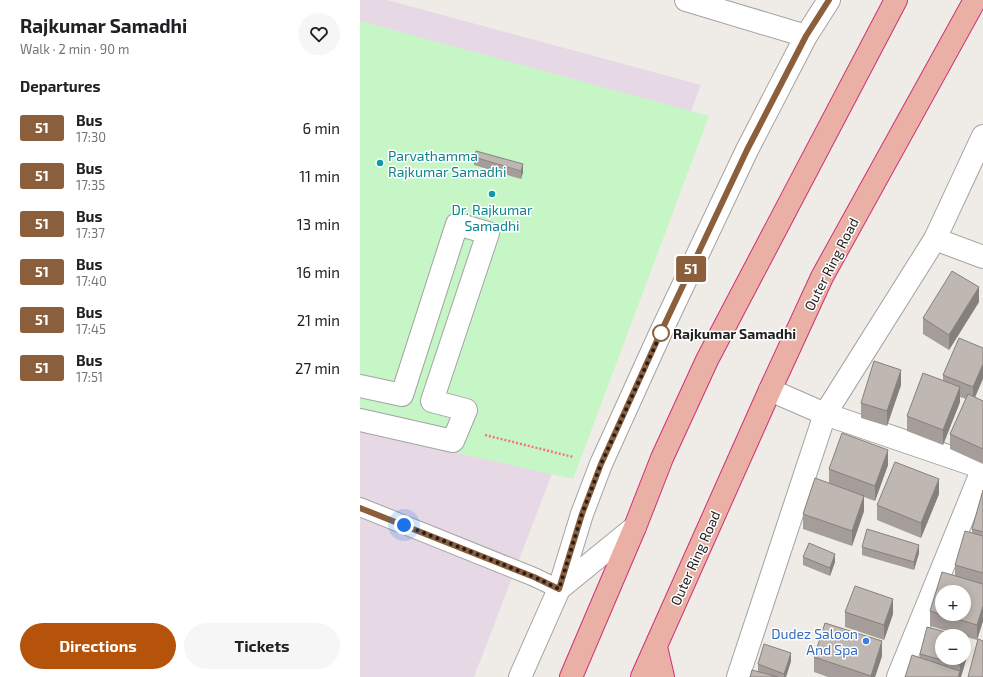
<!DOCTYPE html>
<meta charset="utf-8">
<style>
body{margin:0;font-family:"Exo 2",sans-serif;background:#f6f6f6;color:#202124;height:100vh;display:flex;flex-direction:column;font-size:15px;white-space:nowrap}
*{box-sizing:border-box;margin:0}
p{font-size:13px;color:#757577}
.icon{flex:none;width:22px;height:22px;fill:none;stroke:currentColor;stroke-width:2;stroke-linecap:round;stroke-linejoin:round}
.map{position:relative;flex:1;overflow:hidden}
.side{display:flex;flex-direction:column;background:#fff;width:360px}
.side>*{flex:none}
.badge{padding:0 8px;border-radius:3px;font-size:14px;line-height:26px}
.buttons{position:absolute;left:575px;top:585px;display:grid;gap:8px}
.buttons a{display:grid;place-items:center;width:36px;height:36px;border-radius:50%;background:#fff;box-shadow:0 2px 10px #0003;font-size:20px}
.you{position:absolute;width:20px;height:20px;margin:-10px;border:3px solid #fff;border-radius:50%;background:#1a73e8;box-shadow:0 0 0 6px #1a73e833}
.map>.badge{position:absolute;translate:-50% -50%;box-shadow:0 0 0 2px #fff}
h2{padding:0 20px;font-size:15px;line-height:36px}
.round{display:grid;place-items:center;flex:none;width:42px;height:42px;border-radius:21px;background:#f6f6f6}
.headline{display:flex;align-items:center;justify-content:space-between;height:68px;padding:0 20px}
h1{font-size:19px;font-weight:700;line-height:30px}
.cta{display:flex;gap:8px;margin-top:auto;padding:8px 20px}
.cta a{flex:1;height:46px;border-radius:24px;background:#b45309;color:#fff;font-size:16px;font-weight:700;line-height:46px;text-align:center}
.cta a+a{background:#f6f6f6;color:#202124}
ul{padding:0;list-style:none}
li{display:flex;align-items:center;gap:12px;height:48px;padding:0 20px}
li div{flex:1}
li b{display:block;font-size:15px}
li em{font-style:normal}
li .badge{min-width:44px;font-weight:700;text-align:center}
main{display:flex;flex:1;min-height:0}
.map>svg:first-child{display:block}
.industrial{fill:#e7d8e6}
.park{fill:#c6f6c6}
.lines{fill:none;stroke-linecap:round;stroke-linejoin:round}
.service-casing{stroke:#a3a3a3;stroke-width:20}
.pedestrian-casing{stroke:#a3a3a3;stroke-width:24}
.minor-casing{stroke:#a3a3a3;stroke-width:24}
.tertiary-casing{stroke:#a3a3a3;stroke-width:24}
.trunk-casing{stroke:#ce3173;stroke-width:24}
.path{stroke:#f07976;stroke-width:2.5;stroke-dasharray:2 2;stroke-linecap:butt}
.service{stroke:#fff;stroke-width:18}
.pedestrian{stroke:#fff;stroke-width:22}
.minor{stroke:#fff;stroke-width:22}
.tertiary{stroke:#fff;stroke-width:22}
.trunk{stroke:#eab0a6;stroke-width:22}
.wall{fill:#a49d99}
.shaded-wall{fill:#86807d}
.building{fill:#bfb7b2;stroke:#86807d;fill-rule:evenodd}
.line-casing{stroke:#fff;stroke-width:9}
.line{stroke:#8b5e3c;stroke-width:6}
.walk{stroke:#1f1f1f;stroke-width:4;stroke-dasharray:0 7.2}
.culture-dot{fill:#0f9aa8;stroke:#fff;stroke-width:1.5}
.stop-dot{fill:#fff;stroke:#8b5e3c;stroke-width:2}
.shop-dot{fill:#3f7fe0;stroke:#fff;stroke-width:1.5}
.labels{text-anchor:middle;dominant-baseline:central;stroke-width:3;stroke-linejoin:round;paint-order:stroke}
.culture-label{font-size:14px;fill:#0d838f;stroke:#fff;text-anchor:start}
.street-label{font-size:14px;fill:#1f1f1f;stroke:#fff}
.stop-label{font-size:14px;font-weight:bold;fill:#1f1f1f;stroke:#fff;text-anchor:start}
.shop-label{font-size:14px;fill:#366cbe;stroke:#fff;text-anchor:end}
</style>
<main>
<section class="side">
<div class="headline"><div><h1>Rajkumar Samadhi</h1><p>Walk · 2 min · 90 m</p></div><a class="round"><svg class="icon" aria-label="heart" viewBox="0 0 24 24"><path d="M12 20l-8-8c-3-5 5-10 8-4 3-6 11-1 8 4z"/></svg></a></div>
<h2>Departures</h2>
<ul>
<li><span class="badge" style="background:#8b5e3c;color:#fff">51</span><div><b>Bus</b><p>17:30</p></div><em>6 min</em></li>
<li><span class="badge" style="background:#8b5e3c;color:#fff">51</span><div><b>Bus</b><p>17:35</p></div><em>11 min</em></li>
<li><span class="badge" style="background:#8b5e3c;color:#fff">51</span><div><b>Bus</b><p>17:37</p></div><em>13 min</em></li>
<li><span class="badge" style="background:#8b5e3c;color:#fff">51</span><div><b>Bus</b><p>17:40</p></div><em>16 min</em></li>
<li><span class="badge" style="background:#8b5e3c;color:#fff">51</span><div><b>Bus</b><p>17:45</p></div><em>21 min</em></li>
<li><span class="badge" style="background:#8b5e3c;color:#fff">51</span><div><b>Bus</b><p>17:51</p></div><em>27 min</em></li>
</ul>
<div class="cta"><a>Directions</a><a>Tickets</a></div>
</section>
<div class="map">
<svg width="623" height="677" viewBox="0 0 623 677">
<rect width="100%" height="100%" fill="#efebe6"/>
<path class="industrial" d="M0,0h27l314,85 -227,592h-114z"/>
<path class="park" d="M0,21l349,95 -136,363 -213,-48z"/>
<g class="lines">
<defs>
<path id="service" d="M0,507l174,70 25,12"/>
<path id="pedestrian" d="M0,386l42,9 55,-171 31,9 -56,168 34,9 -13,31 -93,-21"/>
<path id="minor" d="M575,239l48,18
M410,390l55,24 158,54
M538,677l85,-209"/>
<path id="tertiary" d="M326,0l120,36
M199,589l76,-62
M160,677l39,-88 23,-75 19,-50 59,-130 87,-184 59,-114 23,-36
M378,677l87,-263 110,-175 48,-103"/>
<path id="trunk" d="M296,647l7,30
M211,677l64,-150 27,-69 45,-98 189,-360
M282,677l128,-287 52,-113 153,-277"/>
</defs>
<use href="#service" class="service-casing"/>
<use href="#pedestrian" class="pedestrian-casing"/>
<use href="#minor" class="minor-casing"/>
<use href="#tertiary" class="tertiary-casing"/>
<use href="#trunk" class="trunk-casing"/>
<path class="path" d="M125,435l88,22"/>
<use href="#service" class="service"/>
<use href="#pedestrian" class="pedestrian"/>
<use href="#minor" class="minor"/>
<use href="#tertiary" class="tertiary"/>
<use href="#trunk" class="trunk"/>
</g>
<path class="wall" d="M114,157l49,15 -2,7 -47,-14z
M619,302l-30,48 -26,-16v-16z
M623,348l-8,49 8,4v63l-33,-15v-15l16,-35 -6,-2v5l-17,43 -36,-14v-15l36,-35v-6z
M541,385l-14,41 -26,-8v-15z
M528,465l-13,36 -11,-4v14l-12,35 -49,-17v-15l26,-31v-14z
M623,490v131l-6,19 -47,-14v-15l25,-35v-11l17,-32v-4z
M579,494l-18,44 -44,-18v-15z
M502,547l57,6 -5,17 -52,-15z
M443,557l32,5 -5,14 -27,-11z
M485,612l48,2 -9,26 -39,-13z
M608,653l-7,24 -41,-19v-4z
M522,656l-7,21h-47l-14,-5v-15z
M431,661l-5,16h-36l8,-6v-7z"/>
<path class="shaded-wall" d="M163,164v8l-2,7v-8z
M619,287v15l-30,48v-15z
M623,364v15l-10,23v-15z
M541,370v15l-14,41v-15z
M600,387v15l-17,43v-15z
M528,450v15l-13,36v-15z
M579,479v15l-18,44v-15z
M504,496v15l-12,35v-15z
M559,545v8l-5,17v-8z
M475,554v8l-5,14v-8z
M533,599v15l-9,26v-15z
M623,606v15l-6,19v-15z
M608,638v15l-7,24h-3l2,-5v-7l2,-7h2v-7z
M522,641v15l-7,21h-4z
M431,653v8l-5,16h-2v-3z"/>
<path class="building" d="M116,151l47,13 -2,7 -47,-14z
M592,271l27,16 -30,48 -26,-17z
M599,338l24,10v16l-10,23 -30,-12z
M514,361l27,9 -14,41 -26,-8z
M563,373l37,14 -17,43 -36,-14z
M608,394l15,7v48l-33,-15z
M482,433l46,17 -13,36 -46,-17z
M535,462l44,17 -18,44 -44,-18z
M455,478l49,18 -12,35 -49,-17z
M623,490v42l-11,-3z
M507,529l52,16 -5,17 -52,-15z
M605,531l18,5v37l-28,-8z
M449,543l26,11 -5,14 -27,-11z
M582,572l41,12v22l-6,19 -47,-14zM582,592h22v22h-22z
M495,586l38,13 -9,26 -39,-13z
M465,623l57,18 -11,35 -57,-19z
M567,627l33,9h-18v22h20l-2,7 -40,-11z
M604,637l4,1 -4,13z
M618,639l5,2v36h-15z
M404,644l27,9 -7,21 -26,-10z
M552,655l48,16 -2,6h-53z
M392,670l26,7h-28z"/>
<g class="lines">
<defs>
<path id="line" d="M0,508l174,69 25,12 23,-75 19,-50 59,-130 87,-184 59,-114 23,-36"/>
</defs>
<use href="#line" class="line-casing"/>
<use href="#line" class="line"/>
<path class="walk" d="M44,525l130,52 25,12 23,-75 19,-50 60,-131"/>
</g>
<g class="culture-dot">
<circle cx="20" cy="163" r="4"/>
<circle cx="132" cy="194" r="4"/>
</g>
<circle class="stop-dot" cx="301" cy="333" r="8"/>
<circle class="shop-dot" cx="506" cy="641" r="4"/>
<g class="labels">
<g class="culture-label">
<text x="28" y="155">Parvathamma<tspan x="28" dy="16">Rajkumar Samadhi</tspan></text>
<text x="132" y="209" text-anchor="middle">Dr. Rajkumar<tspan x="132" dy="16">Samadhi</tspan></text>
</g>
<g class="street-label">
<text transform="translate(471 264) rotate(-63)">Outer Ring Road</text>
<text transform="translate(335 558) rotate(-66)">Outer Ring Road</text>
</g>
<g class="stop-label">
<text x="313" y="333">Rajkumar Samadhi</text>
</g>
<g class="shop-label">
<text x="498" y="633">Dudez Saloon<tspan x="498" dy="16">And Spa</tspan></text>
</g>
</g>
</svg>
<div class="buttons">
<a>+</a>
<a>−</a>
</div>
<div class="you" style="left:44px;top:525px"></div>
<b class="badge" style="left:331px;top:269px;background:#8b5e3c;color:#fff">51</b>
</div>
</main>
